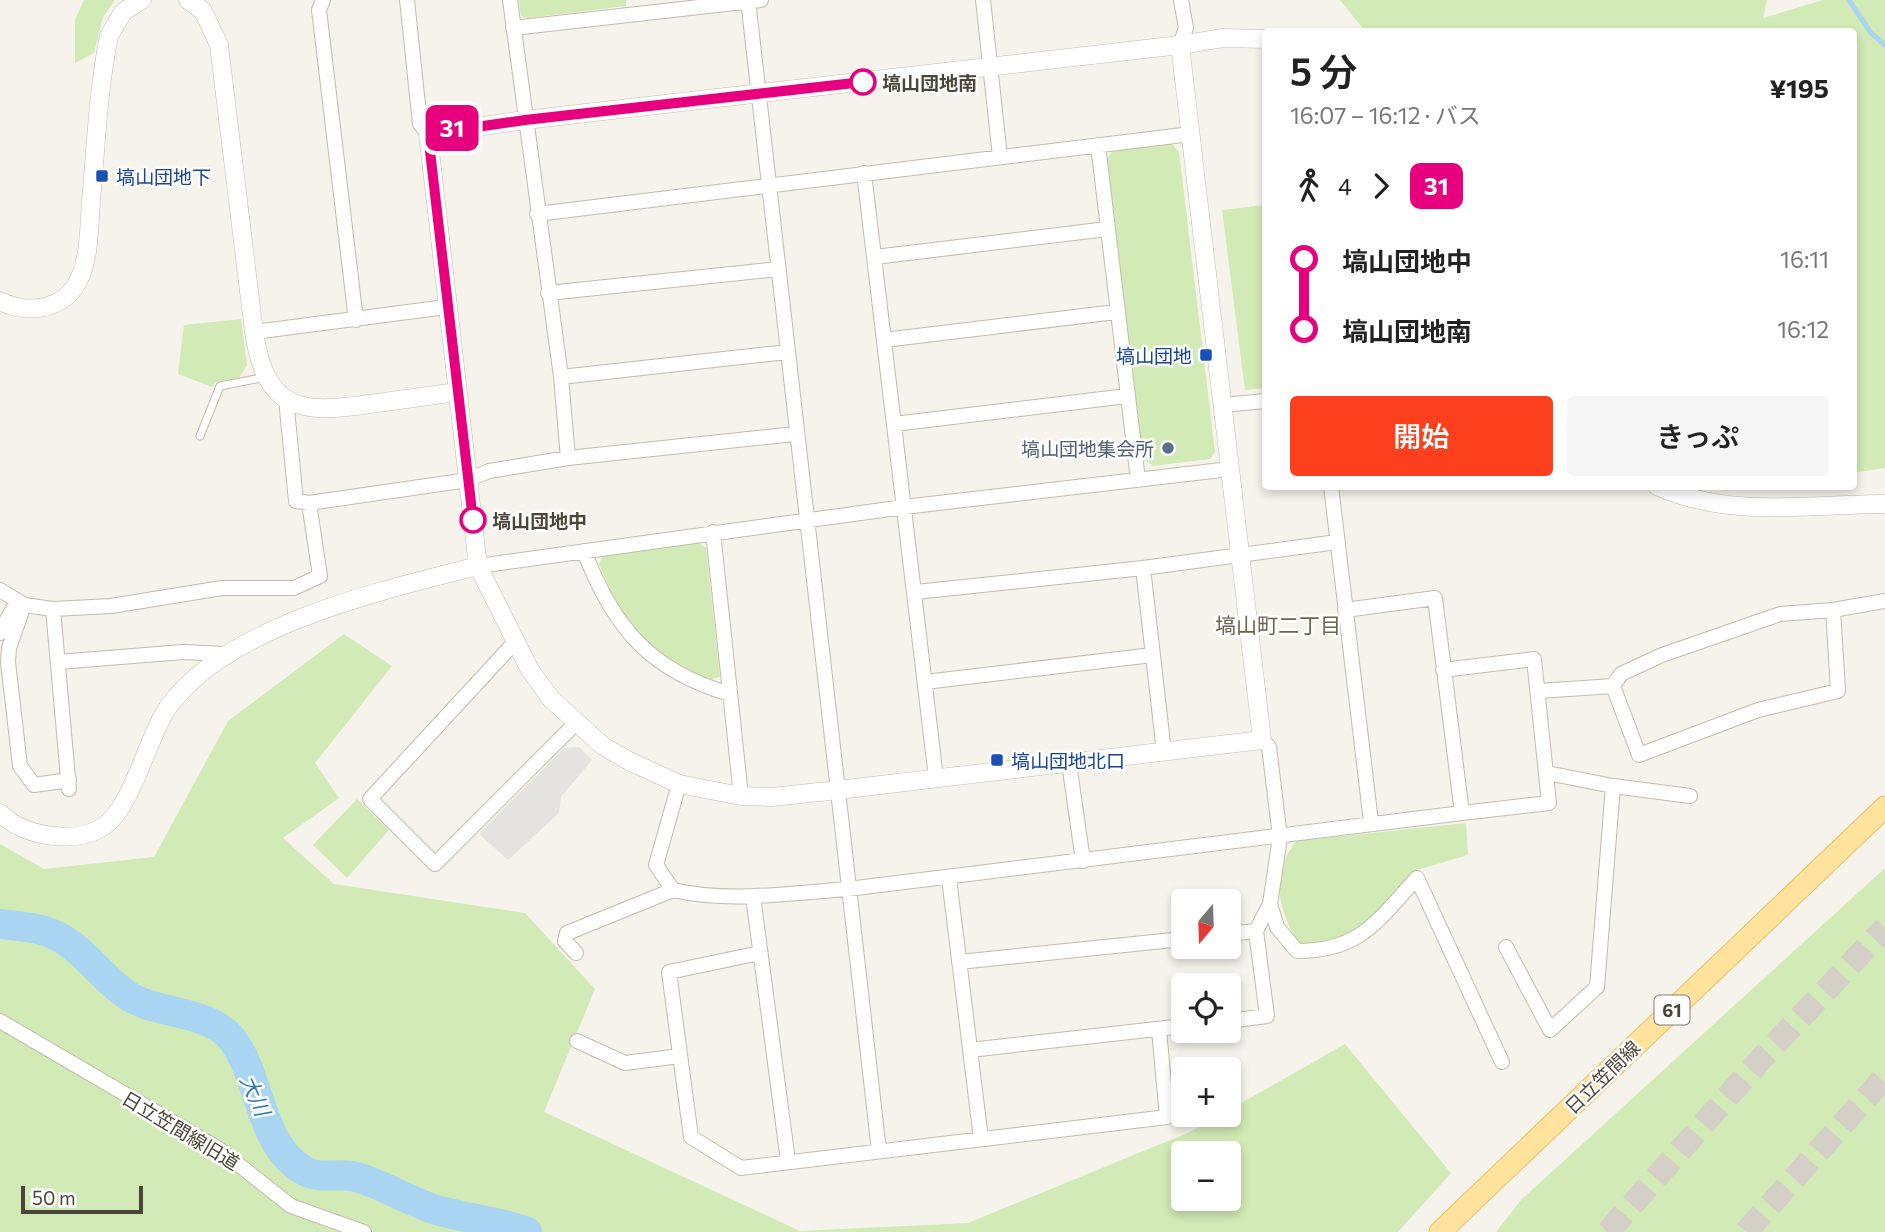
<!DOCTYPE html>
<html lang="ja">
<meta charset="utf-8">
<style>
body{margin:0;font-family:Commissioner,"Noto Sans JP",sans-serif;background:#f6f6f6;color:#222;height:100vh;display:flex;flex-direction:column;font-size:26px;white-space:nowrap}
*{box-sizing:border-box;margin:0}
p{font-size:23px;color:#767676}
.icon{flex:none;width:38px;height:38px;fill:none;stroke:currentColor;stroke-width:2;stroke-linecap:round;stroke-linejoin:round}
.map{position:relative;flex:1;overflow:hidden}
.side{position:absolute;left:1262px;top:28px;width:595px;height:462px;display:flex;flex-direction:column;background:#fff;border-radius:7px;box-shadow:0 4px 10px #0003}
.side>*{flex:none}
.badge{padding:0 14px;border-radius:10px;font-size:24px;line-height:46px}
.needle{width:46px;rotate:199deg}
.tools{position:absolute;left:1171px;top:889px;display:grid;gap:14px}
.tools a{display:grid;place-items:center;width:70px;height:70px;border-radius:7px;background:#fff;box-shadow:0 4px 10px #0003;font-size:35px}
.scale{position:absolute;left:21px;bottom:18px;width:122px;box-sizing:border-box;padding-left:7px;border:4px solid #4b4439;border-top:0;font-size:19px;line-height:24px;white-space:nowrap;color:#4b4439;-webkit-text-stroke:5px #fff;paint-order:stroke}
.map>.badge{position:absolute;translate:-50% -50%;box-shadow:0 0 0 4px #fff}
.legs{display:flex;align-items:center;gap:10px;height:77px;padding:0 28px;font-size:23px}
.legs p{margin-inline-start:auto}
.headline{display:flex;align-items:center;justify-content:space-between;height:119px;padding:0 28px}
h1{font-size:38px;font-weight:600;line-height:52px}
.action{display:flex;gap:14px;margin-top:auto;padding:14px 28px}
.action a{flex:1;height:80px;border-radius:7px;background:#fc3f1d;color:#fff;font-size:28px;font-weight:600;line-height:80px;text-align:center}
.action a+a{background:#f6f6f6;color:#222}
ul{padding:0 28px;list-style:none}
li{display:flex;align-items:center;gap:24px;height:70px;font-size:26px}
li i{display:grid;place-items:center;width:10px;height:100%;margin:0 9px;background:currentColor}
li i::after{content:'';width:18px;height:18px;margin:-9px;border:5px solid;border-radius:50%;background:#fff}
li p{margin-inline-start:auto}
li:first-child i{background:linear-gradient(#0000 50%,currentColor 0)}
li:last-child i{background:linear-gradient(currentColor 50%,#0000 0)}
.map>svg:first-child{display:block}
.green{fill:#d2eab5;fill-rule:evenodd}
.parking{fill:#e5e3e0}
.lines{fill:none;stroke-linecap:round;stroke-linejoin:round}
.stream{stroke:#a9d4f2;stroke-width:5}
.river{stroke:#a9d4f2;stroke-width:30}
.motorway-tunnel{stroke:#d4d0c8;stroke-width:24;stroke-dasharray:24 12;stroke-linecap:butt}
.service-casing{stroke:#c2bbae;stroke-width:9}
.minor-casing{stroke:#c2bbae;stroke-width:16}
.tertiary-casing{stroke:#c2bbae;stroke-width:19}
.primary-casing{stroke:#e6c16a;stroke-width:23}
.service{stroke:#fff;stroke-width:7}
.minor{stroke:#fff;stroke-width:14}
.tertiary{stroke:#fff;stroke-width:18}
.primary{stroke:#ffe39c;stroke-width:21}
.line-1-casing{stroke:#fff;stroke-width:16}
.line-1{stroke:#e6007e;stroke-width:10}
.stop-1-dot{fill:#fff;stroke:#e6007e;stroke-width:3.5}
.transit-dot{fill:#1a4fb4;stroke:#fff;stroke-width:2.5}
.service-dot{fill:#5c6f8a;stroke:#fff;stroke-width:2.5}
.labels{text-anchor:middle;dominant-baseline:central;stroke-width:5;stroke-linejoin:round;paint-order:stroke}
.shield{fill:#fff;stroke:#817c74;stroke-width:2}
.shield-label{font-size:18px;font-weight:bold;fill:#4b4439}
.stop-label{font-size:19px;font-weight:bold;fill:#4b4439;stroke:#fff;text-anchor:start}
.transit-label{font-size:19px;fill:#164399;stroke:#fff;text-anchor:start}
.service-label{font-size:19px;fill:#4e5e75;stroke:#fff;text-anchor:end}
.street-label{font-size:19px;fill:#4b4439;stroke:#fff}
.neighbourhood-label{font-size:21px;fill:#6e6250;stroke:#fff}
.water-label{font-size:21px;font-style:italic;fill:#2e7ab2;stroke:#fff}
</style>
<div class="map">
<svg width="1885" height="1232" viewBox="0 0 1885 1232">
<rect width="100%" height="100%" fill="#f6f3ec"/>
<path class="green" d="M84,0h31l-12,17 -9,36 -19,10v-43z
M519,0h107v6l-99,12 -6,-2z
M1340,0h427l-4,18 60,-18h62v468l-32,5v-441l-488,-1z
M1171,143l8,9 36,300 -5,7 -57,7 -10,-8 -36,-300 7,-8z
M1265,205v183l-20,2 -23,-180z
M241,319l6,46 -8,13 -23,4 -4,5 -34,-13 6,-49z
M697,542l9,6 14,129 -13,3 -62,-36 -27,-36 -19,-44 4,-9z
M344,634l48,32 -77,97 24,35 -56,40 51,46 191,29 70,76 -51,123 256,119 168,-8 222,-91 30,-17h8l1,-5 116,-66 106,129 -53,59h-1398v-388l44,25 110,-12 74,-136zM1183,1153h45v46h-45z
M357,799l32,31 -42,48 -34,-33z
M1466,823l2,32 -51,15 -53,57 -37,19 -30,-3c-19,-40 -28,-64 -1,-102z
M1885,868v364h-389l26,-33z"/>
<path class="parking" d="M579,747l13,13 -31,37 -2,16 -51,47 -29,-26 85,-86z"/>
<g class="lines">
<path class="stream" d="M1849,0l22,33 14,12"/>
<path class="river" d="M0,924c18,2 40,3 57,12 28,14 47,45 73,61 31,18 78,13 102,42 29,37 27,108 73,132 17,9 33,1 51,6 29,8 55,26 84,34 29,8 59,10 87,21"/>
<path class="motorway-tunnel" d="M1608,1232l153,-173 124,-131
M1746,1232l139,-155"/>
<defs>
<path id="service" d="M200,436l20,-50 46,-9"/>
<path id="minor" d="M323,0l-4,10 37,310
M407,0l13,124 8,10
M510,0l51,377 7,81
M748,0l131,1151
M983,0l17,157
M513,28l248,-28
M1180,45l6,-17 -5,-28
M1098,145l40,335
M864,173l72,605
M537,214l654,-80
M875,257l232,-28
M548,293l230,-24
M254,332l192,-25
M884,340l232,-28
M561,377l226,-25
M286,399l10,102 13,2 159,-23 21,-9 79,-13 227,-24
M1223,405l42,-4
M894,424l233,-28
M1331,486l40,336
M713,532l28,264
M584,551c29,76 66,120 146,143
M478,566l426,-59 326,-38
M1143,568l21,184
M0,590l23,14
M916,592l227,-24 194,-26
M53,609l-29,-4 -15,43 -1,14 12,104 14,19 35,-5
M1833,610l52,-9
M0,633l17,-32
M514,643l-144,156 65,65 140,-140
M58,662l125,-10 42,2
M1443,670l91,-11 15,144 -87,10
M925,682l227,-27
M1539,691l74,-5 8,-12 41,-19 118,-41 53,-4 5,81 -80,19 -119,45 -26,-69
M1069,763l14,98
M679,784l-23,81 17,25c56,13 118,3 175,-1l614,-76 -27,-215 -90,12
M1613,786l77,10
M69,789l-16,-180 58,-3 111,-18h72l26,-12 -11,-73
M949,878l32,261
M753,896l35,265
M1270,904l7,23 20,24c64,0 80,-30 120,-73l85,184
M1228,934l28,-3
M1506,947l44,83 47,-43 16,-201 -66,-13
M576,953l-11,-12 2,-8 106,-43
M760,953l-91,19 22,165 50,31 426,-51 -8,-87
M959,962l224,-23
M0,1021l219,128 72,57 73,26
M1228,1021l39,-5 -11,-85 14,-27 10,-67 -11,-90 -7,-7
M577,1041l48,22 55,-7
M970,1050l213,-24"/>
<path id="tertiary" d="M188,0l15,11 16,34 35,287c12,80 48,82 116,72 29,-4 58,-8 87,-12
M1180,45l82,695 -424,50 -66,7 -31,-1 -62,-12 -50,-23 -26,-15 -52,-47 -21,-29 -52,-104 -50,-432 97,-14z
M1180,45l43,-7 42,1
M0,301c26,13 59,10 76,-16 14,-23 13,-58 15,-84 5,-55 7,-111 18,-165l14,-24 19,-12
M1657,486c74,33 150,18 228,18
M0,813c23,23 71,31 99,16 34,-18 47,-91 70,-123 60,-82 215,-116 309,-140"/>
<path id="primary" d="M1440,1232l445,-425"/>
</defs>
<use href="#service" class="service-casing"/>
<use href="#minor" class="minor-casing"/>
<use href="#tertiary" class="tertiary-casing"/>
<use href="#primary" class="primary-casing"/>
<use href="#service" class="service"/>
<use href="#minor" class="minor"/>
<use href="#tertiary" class="tertiary"/>
<use href="#primary" class="primary"/>
</g>
<g class="lines">
<defs>
<path id="line-1" d="M473,520l-45,-386 97,-14 338,-38"/>
</defs>
<use href="#line-1" class="line-1-casing"/>
<use href="#line-1" class="line-1"/>
</g>
<g class="stop-1-dot">
<circle cx="863" cy="82" r="12"/>
<circle cx="473" cy="520" r="12"/>
</g>
<g class="transit-dot">
<rect x="95" y="169" width="14" height="14" rx="3.5"/>
<rect x="1199" y="348" width="14" height="14" rx="3.5"/>
<rect x="990" y="753" width="14" height="14" rx="3.5"/>
</g>
<circle class="service-dot" cx="1168" cy="448" r="7"/>
<g class="labels">
<rect class="shield" x="1654.5" y="995.5" width="35" height="29" rx="5"/>
<g class="shield-label">
<text x="1672" y="1010">61</text>
</g>
<g class="stop-label">
<text x="882" y="82">塙山団地南</text>
<text x="492" y="520">塙山団地中</text>
</g>
<g class="transit-label">
<text x="116" y="176">塙山団地下</text>
<text x="1192" y="355" text-anchor="end">塙山団地</text>
<text x="1011" y="760">塙山団地北口</text>
</g>
<g class="service-label">
<text x="1154" y="448">塙山団地集会所</text>
</g>
<g class="street-label">
<text transform="translate(1602 1077) rotate(-44)">日立笠間線</text>
<text transform="translate(181 1130) rotate(31)">日立笠間線旧道</text>
</g>
<g class="neighbourhood-label">
<text x="1278" y="624">塙山町二丁目</text>
</g>
<g class="water-label">
<text transform="translate(256 1095) rotate(66)">大川</text>
</g>
</g>
</svg>
<div class="tools">
<a><svg class="needle" viewBox="-14 -14 28 28"><path d="M0-13l5 13h-10z" fill="#e53935"/><path d="M0 13l5-13h-10z" fill="#767676"/></svg></a>
<a><svg class="icon" aria-label="locate" viewBox="0 0 24 24"><circle cx="12" cy="12" r="6"/><path d="M12 2v4M12 18v4M2 12h4M18 12h4"/></svg></a>
<a>+</a>
<a>−</a>
</div>
<div class="scale">50 m</div>
<b class="badge" style="left:452px;top:128px;background:#e6007e;color:#fff">31</b>
<section class="side">
<div class="headline"><div><h1>5 分</h1><p>16:07 – 16:12 · バス</p></div><b>¥195</b></div>
<div class="legs"><svg class="icon" aria-label="walk" viewBox="0 0 24 24"><circle cx="13" cy="4" r="2"/><path d="M13 8l-2 6 4 7M11 14l-3 7M7 12l3-4h3l4 4"/></svg>4<svg class="icon" aria-label="forward" viewBox="0 0 24 24"><path d="M9 5l7 7-7 7"/></svg><b class="badge" style="background:#e6007e;color:#fff">31</b></div>
<ul>
<li><i style="color:#e6007e"></i><b>塙山団地中</b><p>16:11</p></li>
<li><i style="color:#e6007e"></i><b>塙山団地南</b><p>16:12</p></li>
</ul>
<div class="action"><a>開始</a><a>きっぷ</a></div>
</section>
</div>
